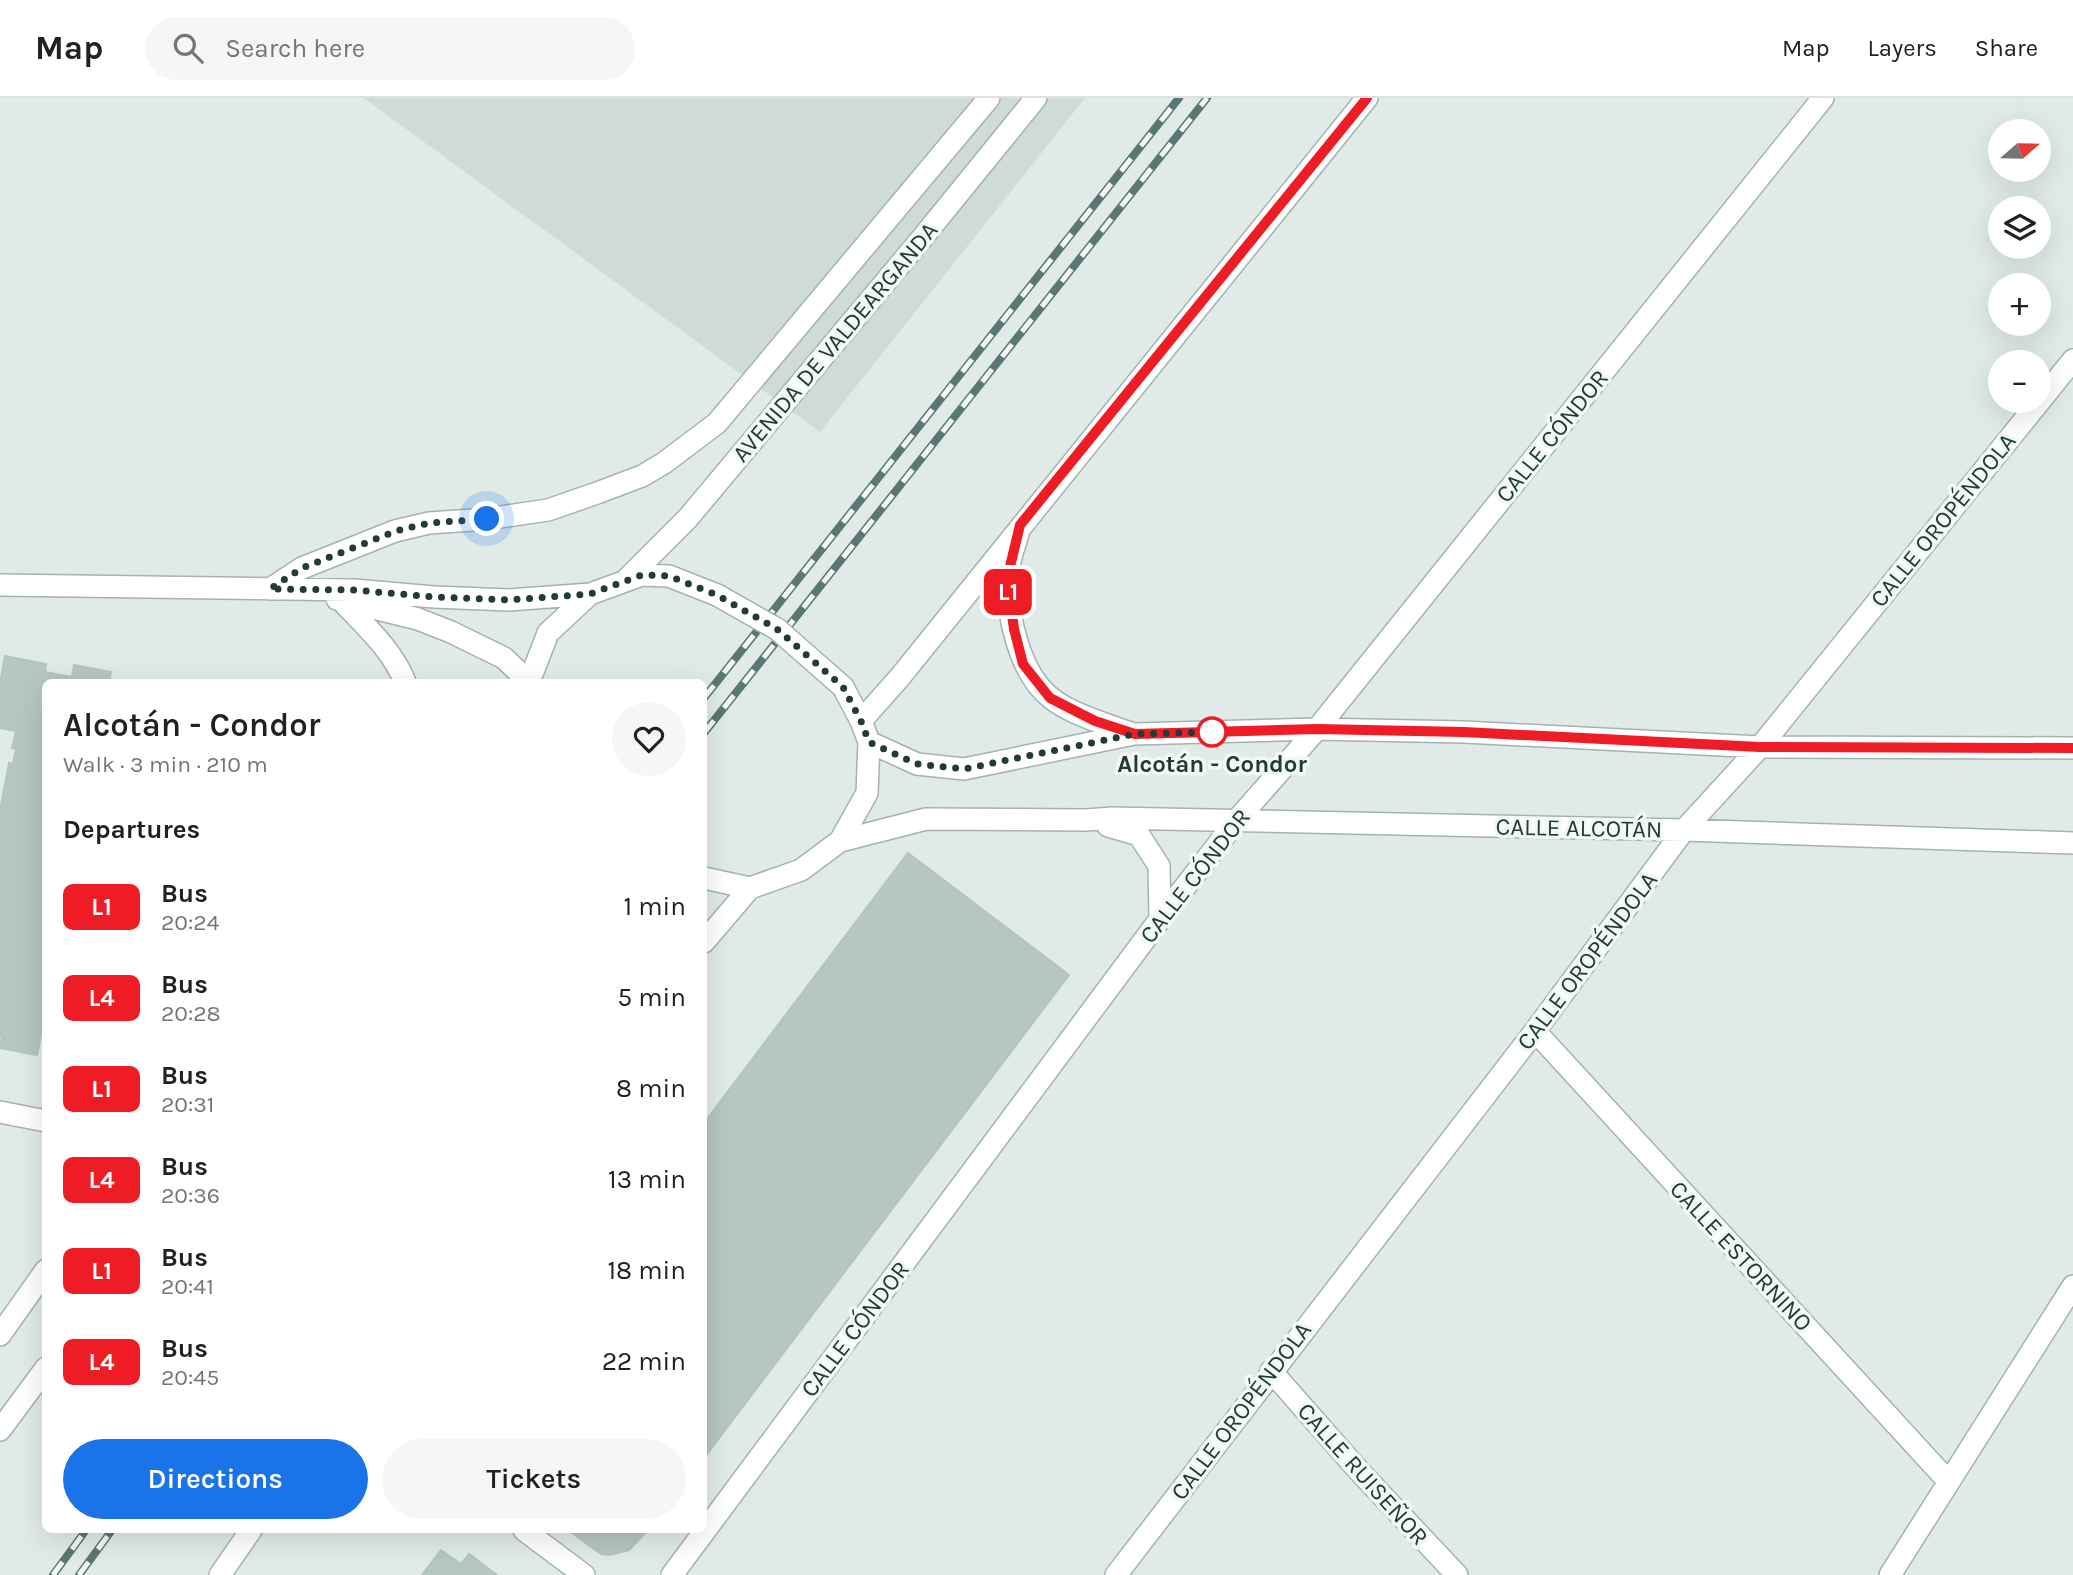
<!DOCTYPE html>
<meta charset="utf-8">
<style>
body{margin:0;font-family:Karla,sans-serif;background:#f6f6f6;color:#202124;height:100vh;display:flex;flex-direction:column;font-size:26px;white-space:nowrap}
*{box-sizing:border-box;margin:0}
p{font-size:23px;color:#757577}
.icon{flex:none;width:38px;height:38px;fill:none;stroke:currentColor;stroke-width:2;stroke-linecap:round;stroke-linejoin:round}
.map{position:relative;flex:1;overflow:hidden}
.sheet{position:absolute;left:42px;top:581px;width:665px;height:854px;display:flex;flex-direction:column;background:#fff;border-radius:10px;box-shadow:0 7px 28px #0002}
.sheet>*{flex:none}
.badge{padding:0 14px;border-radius:10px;font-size:24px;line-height:46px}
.needle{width:46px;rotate:70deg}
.fabs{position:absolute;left:1988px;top:21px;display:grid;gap:14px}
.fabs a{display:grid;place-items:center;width:63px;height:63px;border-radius:50%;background:#fff;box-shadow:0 7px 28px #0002;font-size:35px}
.you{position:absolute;width:35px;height:35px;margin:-18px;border:5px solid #fff;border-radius:50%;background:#1a73e8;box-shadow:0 0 0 10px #1a73e833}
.map>.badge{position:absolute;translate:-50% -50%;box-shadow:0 0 0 4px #fff}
h2{padding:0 21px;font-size:26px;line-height:63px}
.round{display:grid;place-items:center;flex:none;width:74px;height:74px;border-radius:37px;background:#f6f6f6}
.headline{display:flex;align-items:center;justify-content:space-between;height:119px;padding:0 21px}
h1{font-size:33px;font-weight:600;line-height:52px}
.button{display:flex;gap:14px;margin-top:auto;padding:14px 21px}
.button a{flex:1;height:80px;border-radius:42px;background:#1a73e8;color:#fff;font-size:28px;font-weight:600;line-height:80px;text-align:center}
.button a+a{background:#f6f6f6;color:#202124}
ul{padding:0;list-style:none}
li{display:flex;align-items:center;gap:21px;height:91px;padding:0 21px}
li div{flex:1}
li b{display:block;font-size:26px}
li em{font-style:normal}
li .badge{min-width:77px;font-weight:700;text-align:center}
header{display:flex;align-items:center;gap:42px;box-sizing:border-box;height:98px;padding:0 35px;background:#fff;border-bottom:2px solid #e0e0e0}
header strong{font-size:33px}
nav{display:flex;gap:38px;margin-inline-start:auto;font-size:24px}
.search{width:490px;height:63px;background:#f6f6f6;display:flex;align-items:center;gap:18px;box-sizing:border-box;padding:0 24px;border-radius:38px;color:#757577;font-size:26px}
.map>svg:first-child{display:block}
.built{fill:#cfdbd7}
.building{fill:#b6c6c1;stroke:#b3c5bf;stroke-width:2}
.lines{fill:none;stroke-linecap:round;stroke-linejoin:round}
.minor-casing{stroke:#a3b3b0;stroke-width:24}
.minor{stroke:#fff;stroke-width:21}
.rail-casing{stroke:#5b7773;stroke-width:8}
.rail{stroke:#f1f8f5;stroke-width:5;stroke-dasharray:16;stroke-linecap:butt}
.minor-bridge-casing{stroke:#a3b3b0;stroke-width:24;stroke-linecap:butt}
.minor-bridge{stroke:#fff;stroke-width:21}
.line-casing{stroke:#fff;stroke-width:16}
.line{stroke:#ee1c25;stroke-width:10}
.walk{stroke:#213b38;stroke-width:7;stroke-dasharray:0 12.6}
.stop-dot{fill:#fff;stroke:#ee1c25;stroke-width:3.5}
.labels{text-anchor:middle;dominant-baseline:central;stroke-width:7;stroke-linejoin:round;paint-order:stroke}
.street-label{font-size:24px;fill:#213b38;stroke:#f1f8f5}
.stop-label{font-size:24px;font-weight:bold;fill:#213b38;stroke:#f1f8f5}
</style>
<header>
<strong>Map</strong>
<div class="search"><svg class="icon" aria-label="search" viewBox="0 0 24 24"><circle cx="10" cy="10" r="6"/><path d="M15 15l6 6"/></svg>Search here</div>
<nav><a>Map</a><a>Layers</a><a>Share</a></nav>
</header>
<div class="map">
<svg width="2073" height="1477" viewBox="0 0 2073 1477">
<rect width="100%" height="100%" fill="#e0ebe8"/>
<path class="built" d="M364,0h721l-265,334z"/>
<path class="building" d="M5,558l41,8 -1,8 27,5 2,-12 37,7 -2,10h-63v328l-9,45 -37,-7 2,-12h-2v-226l9,-47 4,1 3,-15 -4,-1 4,-17 -16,-3v-44z
M908,755l161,122 -365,483v-335z
M568,1432h80l-19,20 -19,5 -9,-1z
M441,1452l20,14 8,-10 28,21h-75z"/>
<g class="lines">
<defs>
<path id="minor" d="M1018,436c-4,14 -11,32 -11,47 1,37 13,93 44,117 19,16 60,28 83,36
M627,481l61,-61 235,-281 113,-139
M0,487l354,5 80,7 74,3 82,-6
M270,491l32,-21 93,-37 34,-8 58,-4 61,-9 49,-17 45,-17 22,-13 53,-40 272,-325
M337,501l81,20 33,13 53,26 25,24
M340,501c24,26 52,50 65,83
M529,584l19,-49 42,-39 52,-19 27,1 48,19
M861,623l39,-44 467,-579
M869,644l48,22 47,5 170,-35 183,-5 147,3 296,15 313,1
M1108,728l31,9 20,31 1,53
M840,743l86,-22 159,1 27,-2 572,12 389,13
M704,780l46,10 51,-18 39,-29 27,-48 2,-51 -8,-21 -18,-34
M704,844l46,-54
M1535,933l413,450
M0,1014l46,9
M0,1237l46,-65
M1271,1273l89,101 97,103
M0,1332l46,-62
M524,1432l60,45
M220,1477l31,-45
M672,1477l488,-656 77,-99 80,-91 506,-631
M1116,1477l419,-544 149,-201 76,-83 313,-387
M1890,1477l183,-289"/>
</defs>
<use href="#minor" class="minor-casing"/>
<use href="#minor" class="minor"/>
<defs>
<path id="rail" d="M704,600l475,-600
M704,635l503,-635
M53,1477l33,-45
M79,1477l33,-45"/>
</defs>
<use href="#rail" class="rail-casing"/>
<use href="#rail" class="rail"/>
<defs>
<path id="minor-bridge" d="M717,497l60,34 66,58"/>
</defs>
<use href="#minor-bridge" class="minor-bridge-casing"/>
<use href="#minor-bridge" class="minor-bridge"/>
</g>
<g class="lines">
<defs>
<path id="line" d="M1367,0l-347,427 -13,54 7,50 9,35 27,34 45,23 40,13 182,-5 147,3 296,15 313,1"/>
</defs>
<use href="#line" class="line-casing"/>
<use href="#line" class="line"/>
<path class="walk" d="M487,421l-58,4 -33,8 -94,37 -32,21 84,1 80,7 74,3 82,-6 52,-19 27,1 48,19 60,34 66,58 18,34 8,21 48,22 47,5 171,-35 77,-2"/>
</g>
<circle class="stop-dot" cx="1212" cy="634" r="14"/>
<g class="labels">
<g class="street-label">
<text transform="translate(835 244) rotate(-50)">AVENIDA DE VALDEARGANDA</text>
<text transform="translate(1552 338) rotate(-51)">CALLE CÓNDOR</text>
<text transform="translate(1943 422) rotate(-51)">CALLE OROPÉNDOLA</text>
<text transform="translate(1579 730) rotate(1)">CALLE ALCOTÁN</text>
<text transform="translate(1195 778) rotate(-52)">CALLE CÓNDOR</text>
<text transform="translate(1587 863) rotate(-53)">CALLE OROPÉNDOLA</text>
<text transform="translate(1741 1158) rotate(47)">CALLE ESTORNINO</text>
<text transform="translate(855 1231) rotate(-53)">CALLE CÓNDOR</text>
<text transform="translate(1241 1313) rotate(-53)">CALLE OROPÉNDOLA</text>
<text transform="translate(1363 1376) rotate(48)">CALLE RUISEÑOR</text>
</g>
<g class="stop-label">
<text x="1212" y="666">Alcotán - Condor</text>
</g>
</g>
</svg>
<div class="fabs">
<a><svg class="needle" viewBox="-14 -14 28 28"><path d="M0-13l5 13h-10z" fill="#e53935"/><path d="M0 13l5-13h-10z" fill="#757577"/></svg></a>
<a><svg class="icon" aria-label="layers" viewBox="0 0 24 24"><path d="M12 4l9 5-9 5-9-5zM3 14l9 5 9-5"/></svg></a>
<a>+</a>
<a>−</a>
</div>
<div class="you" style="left:487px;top:421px"></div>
<b class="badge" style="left:1008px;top:494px;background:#ee1c25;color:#fff">L1</b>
<section class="sheet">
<div class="headline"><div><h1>Alcotán - Condor</h1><p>Walk · 3 min · 210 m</p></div><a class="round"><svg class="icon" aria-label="heart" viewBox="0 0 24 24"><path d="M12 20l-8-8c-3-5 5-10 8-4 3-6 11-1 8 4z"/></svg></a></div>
<h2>Departures</h2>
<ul>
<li><span class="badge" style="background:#ee1c25;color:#fff">L1</span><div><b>Bus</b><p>20:24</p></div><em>1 min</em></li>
<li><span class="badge" style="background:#ee1c25;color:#fff">L4</span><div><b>Bus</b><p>20:28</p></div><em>5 min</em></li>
<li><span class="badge" style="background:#ee1c25;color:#fff">L1</span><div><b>Bus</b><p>20:31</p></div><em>8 min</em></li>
<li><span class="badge" style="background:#ee1c25;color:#fff">L4</span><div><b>Bus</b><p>20:36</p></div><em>13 min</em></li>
<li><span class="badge" style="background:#ee1c25;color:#fff">L1</span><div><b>Bus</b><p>20:41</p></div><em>18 min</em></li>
<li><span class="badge" style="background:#ee1c25;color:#fff">L4</span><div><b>Bus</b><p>20:45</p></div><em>22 min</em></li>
</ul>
<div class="button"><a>Directions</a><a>Tickets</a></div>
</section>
</div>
